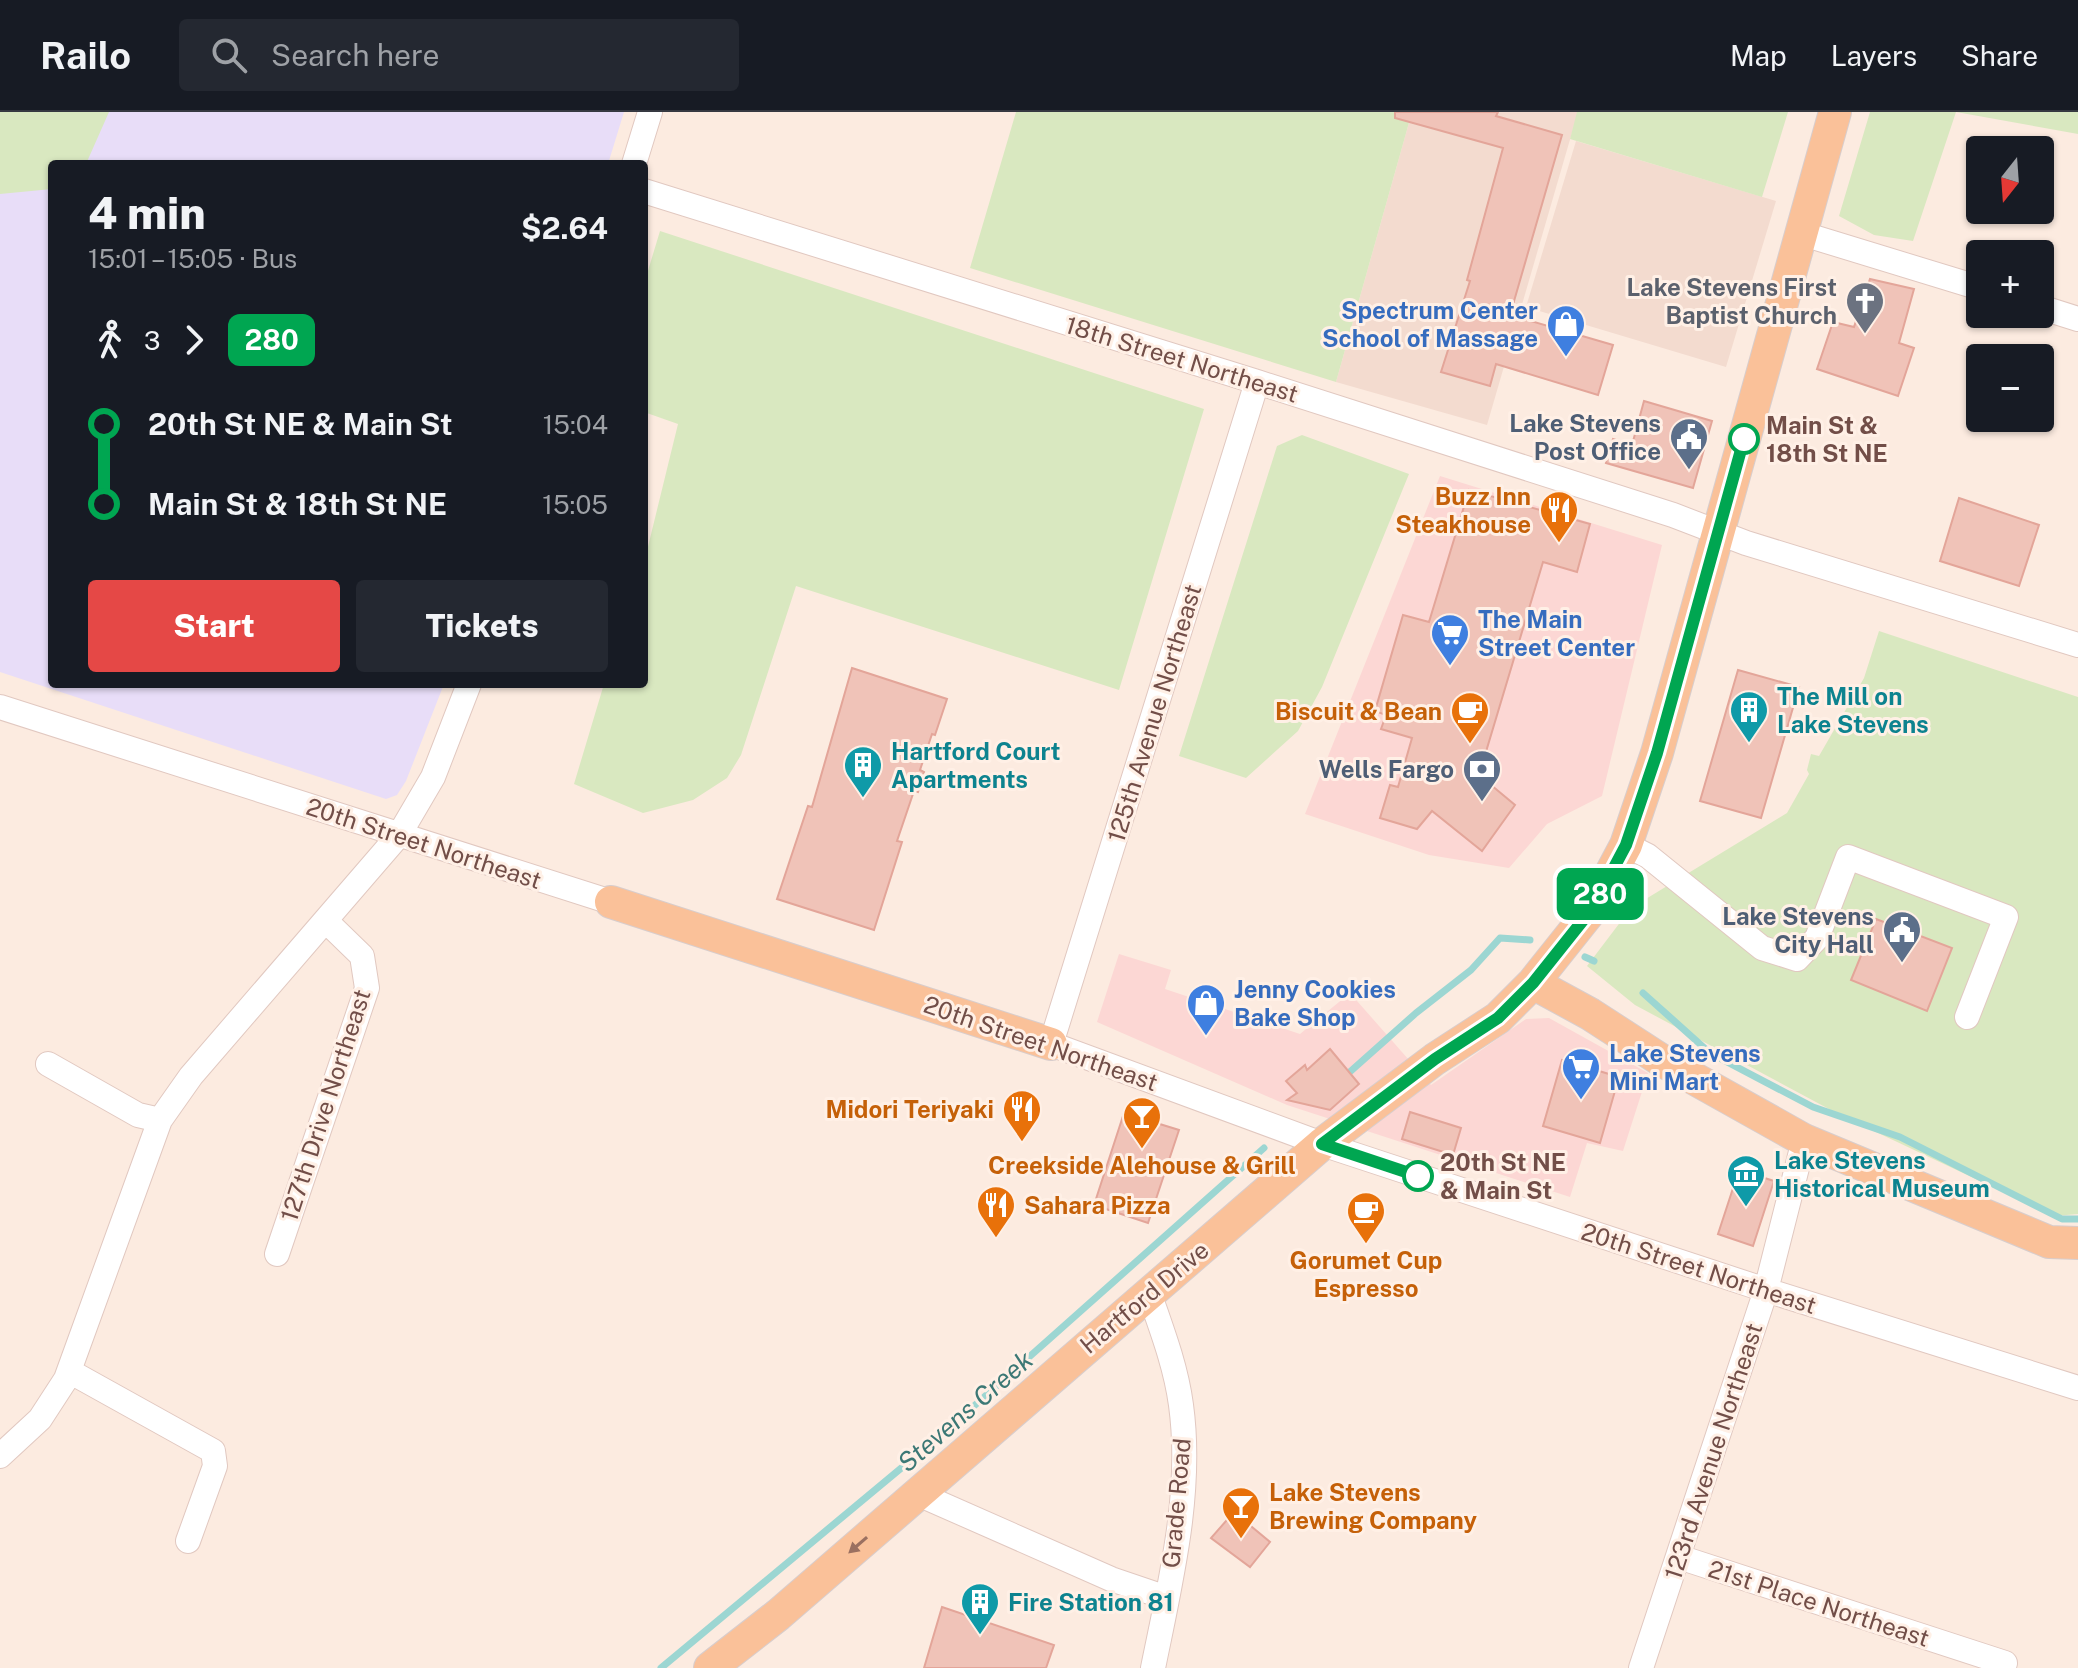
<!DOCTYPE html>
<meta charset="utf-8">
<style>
body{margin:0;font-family:"Public Sans",sans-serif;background:#242831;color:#f1f3f6;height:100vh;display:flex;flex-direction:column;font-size:30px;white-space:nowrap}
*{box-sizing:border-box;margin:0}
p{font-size:26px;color:#9ea1a6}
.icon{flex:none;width:44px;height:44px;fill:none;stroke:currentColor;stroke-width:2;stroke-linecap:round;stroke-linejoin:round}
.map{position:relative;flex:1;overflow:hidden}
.panel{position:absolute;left:48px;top:48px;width:600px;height:528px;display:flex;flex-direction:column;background:#171b24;border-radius:8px;box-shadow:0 2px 6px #0004}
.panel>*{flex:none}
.badge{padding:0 16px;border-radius:12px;font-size:28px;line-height:52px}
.needle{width:52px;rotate:197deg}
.fabs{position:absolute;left:1966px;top:24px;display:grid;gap:16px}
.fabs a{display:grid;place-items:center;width:88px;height:88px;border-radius:8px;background:#171b24;box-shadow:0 2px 6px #0004;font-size:40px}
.map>.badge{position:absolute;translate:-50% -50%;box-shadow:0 0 0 4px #fff}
.legs{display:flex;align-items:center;gap:12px;height:88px;padding:0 40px;font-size:26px}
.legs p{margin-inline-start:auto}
.overview{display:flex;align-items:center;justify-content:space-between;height:136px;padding:0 40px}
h1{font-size:44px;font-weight:800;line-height:60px}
.button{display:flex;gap:16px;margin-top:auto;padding:16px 40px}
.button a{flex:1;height:92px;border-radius:8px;background:#e54846;color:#fff;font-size:32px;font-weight:800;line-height:92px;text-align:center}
.button a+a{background:#242831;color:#f1f3f6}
ul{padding:0 40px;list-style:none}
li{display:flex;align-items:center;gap:28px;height:80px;font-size:30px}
li i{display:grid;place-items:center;width:12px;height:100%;margin:0 10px;background:currentColor}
li i::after{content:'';width:20px;height:20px;margin:-10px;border:6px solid;border-radius:50%;background:#171b24}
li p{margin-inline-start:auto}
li:first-child i{background:linear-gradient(#0000 50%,currentColor 0)}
li:last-child i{background:linear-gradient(currentColor 50%,#0000 0)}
header{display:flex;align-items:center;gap:48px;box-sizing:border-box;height:112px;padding:0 40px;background:#171b24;border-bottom:2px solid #363941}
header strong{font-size:38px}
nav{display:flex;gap:44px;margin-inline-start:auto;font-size:28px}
.search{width:560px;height:72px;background:#242831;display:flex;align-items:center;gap:20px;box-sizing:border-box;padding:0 28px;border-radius:8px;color:#9ea1a6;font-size:30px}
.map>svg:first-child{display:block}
.residential{fill:#f3dbcf}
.commercial{fill:#fcd7d4}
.education{fill:#e8ddf8}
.green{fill:#d9e8c0}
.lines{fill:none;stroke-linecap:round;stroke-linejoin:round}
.stream{stroke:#9cd6d2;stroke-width:7}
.building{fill:#f0c3b8;stroke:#e3a599;stroke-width:2}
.minor-casing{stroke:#e1c8c0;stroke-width:26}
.major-casing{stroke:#d8cdcc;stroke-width:34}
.minor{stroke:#fff;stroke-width:24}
.major{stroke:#fac199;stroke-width:32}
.oneway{fill:#9b7060}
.line-1-casing{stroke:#fff;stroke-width:18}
.line-1{stroke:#00a651;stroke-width:12}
.stop-1-dot{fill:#fff;stroke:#00a651;stroke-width:4}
.labels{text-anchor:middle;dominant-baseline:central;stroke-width:6;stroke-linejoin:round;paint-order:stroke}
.worship-label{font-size:24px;font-weight:bold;fill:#5b616d;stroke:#fff0e6;text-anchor:end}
.shop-label{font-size:24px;font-weight:bold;fill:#366cbe;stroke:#fff0e6;text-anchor:start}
.street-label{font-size:24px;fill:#724e48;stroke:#fff0e6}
.service-label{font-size:24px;font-weight:bold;fill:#4e5e75;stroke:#fff0e6;text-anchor:end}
.stop-label{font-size:24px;font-weight:bold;fill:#724e48;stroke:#fff0e6;text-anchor:start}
.food-label{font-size:24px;font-weight:bold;fill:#c56008;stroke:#fff0e6;text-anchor:end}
.culture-label{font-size:24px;font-weight:bold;fill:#0d838f;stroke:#fff0e6;text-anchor:start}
.water-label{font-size:26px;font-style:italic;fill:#3c7875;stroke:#fff0e6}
</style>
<header>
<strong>Railo</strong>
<div class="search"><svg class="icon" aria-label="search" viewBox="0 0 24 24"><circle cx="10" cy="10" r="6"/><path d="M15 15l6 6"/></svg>Search here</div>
<nav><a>Map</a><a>Layers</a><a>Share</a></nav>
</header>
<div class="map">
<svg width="2078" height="1556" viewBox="0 0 2078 1556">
<rect width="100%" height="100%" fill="#fcebe0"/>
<path class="residential" d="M1412,0h166l-91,313 -151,-43z
M1576,29l200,60 -50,166 -200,-60z"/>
<path class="commercial" d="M1440,364l222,69 -60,251 -55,28 -38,44 -80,-13 -124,-41z
M1119,842l52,16 -6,19 135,45 50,-41 81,92 95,-66 23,-1 99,55 -25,78 -36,-8 -17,54 -283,-92 -190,-83z"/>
<path class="education" d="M77,0h547l-16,52h-556v520h392l-38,97 -9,14 -11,4 -386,-127v-520z"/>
<path class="green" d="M0,0h109l-23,52h-34v25l-52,5z
M1016,0h396l-76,270 -366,-114z
M1577,0h211l-26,85 -192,-58z
M1870,0h208v22l-122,-22 -43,129 -39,-6 -35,-19z
M660,119l544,178 -85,281 -323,-104 -55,169 -14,23 -34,22 -50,13 -69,-29 30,-100h40v-121l34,-139 -34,-12v-128z
M1302,323l107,39 -87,213 -24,44 -52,47 -67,-22 98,-310z
M1879,519l199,66v517l-24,2 -212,-100 -207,-111 -48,-39 44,-58 156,-95 22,-39 -2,-4 4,-16 8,2 45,-78z"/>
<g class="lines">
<path class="stream" d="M1585,845l9,4
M1643,881l67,60 103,54 87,30 162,82h16
M1343,966l73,-65 55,-43 29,-32 30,2
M661,1556l286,-238 317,-282"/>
</g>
<path class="building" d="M1395,0h103l-2,4 66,19 -52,180 103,30 -15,50 -102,-31 -6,22 -49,-14 29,-91 -3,-1 36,-132 -108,-30z
M1870,167l44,10 -15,54 15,5 -16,48 -81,-27 16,-47 21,5z
M1644,289l68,20 -19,67 -87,-25 7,-24 19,6z
M1469,378l121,34 -13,48 -34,-10 -64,213 36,30 -33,46 -50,-40 -15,18 -37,-11 10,-33 8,2 14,-49 -31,-9 5,-14 -11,-4 28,-96 26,7z
M1959,386l80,27 -20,61 -79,-25z
M852,556l95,31 -12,36 -3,-1 -12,36 4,2 -6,20 -4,-1 -17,50 5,1 -28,88 -97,-31 31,-93 4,1z
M1738,558l61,17 -38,131 -61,-17z
M1876,807l76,29 -25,63 -76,-31z
M1330,937l29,35 -29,26 -43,-10 10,-7 -11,-12 19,-16 2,5z
M1562,948l57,17 -19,66 -57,-17z
M1410,1000l51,16 -8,27 -51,-16z
M1124,1001l55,17 -31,93 -54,-18z
M1739,1058l35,11 -21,65 -35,-12z
M1234,1400l36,30 -20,25 -39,-29z
M942,1495l112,38 -8,23h-122z"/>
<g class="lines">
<defs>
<path id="minor" d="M634,52l16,-52
M644,79l613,191 416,133 73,28 332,102
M1800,121l180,55
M2040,195l38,12
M1257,270l-206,662 271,100 444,146 312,98
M0,595l611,195
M1626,733l22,11 114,92 35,11 20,-21 31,-81 158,60 -39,100
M48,952l90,51 22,5
M277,1142l90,-266 -5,-32 -35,-34
M1149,1181c13,37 27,74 32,112 12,87 -11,179 -28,263
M69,1259l144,80 2,15 -27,75
M0,1344l40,-37 26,-40 94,-259 31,-44 208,-241 34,-58 36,-93
M916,1381l195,86 56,19
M1679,1445l326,106
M1641,1556l125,-378 38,-150"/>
<path id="major" d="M611,790l440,142
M1533,871l57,31 71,46 143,80 245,102 29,1
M710,1556l68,-53 544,-471 113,-85 63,-41 35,-35 59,-74 34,-64 31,-92 178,-641"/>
</defs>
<use href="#minor" class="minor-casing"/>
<use href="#major" class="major-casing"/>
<use href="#minor" class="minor"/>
<use href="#major" class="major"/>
</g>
<defs><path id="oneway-solid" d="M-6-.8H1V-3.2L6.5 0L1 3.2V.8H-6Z" transform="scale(2)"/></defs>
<use class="oneway" href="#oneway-solid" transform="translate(858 1433) rotate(139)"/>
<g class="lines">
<defs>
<path id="line-1" d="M1418,1064l-96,-32 113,-85 63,-41 35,-35 59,-74 34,-64 31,-92 87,-314"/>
</defs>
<use href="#line-1" class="line-1-casing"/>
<use href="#line-1" class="line-1"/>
</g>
<defs>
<symbol id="church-pin" viewBox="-11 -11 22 30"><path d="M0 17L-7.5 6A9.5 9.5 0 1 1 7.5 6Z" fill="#6b7280" stroke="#fff0e6"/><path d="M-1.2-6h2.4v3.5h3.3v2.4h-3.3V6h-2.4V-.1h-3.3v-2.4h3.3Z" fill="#fff"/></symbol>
<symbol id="shop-pin" viewBox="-11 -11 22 30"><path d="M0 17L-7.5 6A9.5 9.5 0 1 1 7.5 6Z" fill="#3f7fe0" stroke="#fff0e6"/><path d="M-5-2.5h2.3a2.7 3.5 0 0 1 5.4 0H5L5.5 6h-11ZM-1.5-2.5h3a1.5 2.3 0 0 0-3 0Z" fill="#fff"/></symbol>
<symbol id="civic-pin" viewBox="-11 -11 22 30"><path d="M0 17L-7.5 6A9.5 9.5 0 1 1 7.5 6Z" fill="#5c6f8a" stroke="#fff0e6"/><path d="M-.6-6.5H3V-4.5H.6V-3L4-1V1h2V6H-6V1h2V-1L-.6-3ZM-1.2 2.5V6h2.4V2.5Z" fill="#fff"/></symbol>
<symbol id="restaurant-pin" viewBox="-11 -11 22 30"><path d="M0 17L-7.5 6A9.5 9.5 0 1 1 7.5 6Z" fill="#e8710a" stroke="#fff0e6"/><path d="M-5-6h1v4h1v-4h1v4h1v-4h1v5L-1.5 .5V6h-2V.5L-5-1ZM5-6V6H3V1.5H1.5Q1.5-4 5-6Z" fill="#fff"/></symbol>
<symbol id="supermarket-pin" viewBox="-11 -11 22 30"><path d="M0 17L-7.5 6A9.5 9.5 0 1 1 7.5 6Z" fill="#3f7fe0" stroke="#fff0e6"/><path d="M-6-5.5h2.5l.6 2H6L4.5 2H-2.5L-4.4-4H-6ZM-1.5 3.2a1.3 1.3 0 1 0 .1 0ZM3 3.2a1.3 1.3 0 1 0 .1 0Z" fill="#fff"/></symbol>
<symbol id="building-pin" viewBox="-11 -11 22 30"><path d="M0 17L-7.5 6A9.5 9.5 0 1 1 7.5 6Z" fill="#0f9aa8" stroke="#fff0e6"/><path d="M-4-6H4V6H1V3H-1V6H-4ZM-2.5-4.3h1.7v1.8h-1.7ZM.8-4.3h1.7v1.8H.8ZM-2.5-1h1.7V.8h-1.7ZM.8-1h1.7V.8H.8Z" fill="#fff"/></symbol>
<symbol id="cafe-pin" viewBox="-11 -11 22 30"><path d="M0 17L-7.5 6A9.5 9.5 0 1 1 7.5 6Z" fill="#e8710a" stroke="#fff0e6"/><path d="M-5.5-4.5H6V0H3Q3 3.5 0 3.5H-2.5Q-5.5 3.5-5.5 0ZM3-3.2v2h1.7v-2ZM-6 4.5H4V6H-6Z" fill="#fff"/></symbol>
<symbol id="bank-pin" viewBox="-11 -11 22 30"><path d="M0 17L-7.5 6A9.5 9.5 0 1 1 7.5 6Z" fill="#5c6f8a" stroke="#fff0e6"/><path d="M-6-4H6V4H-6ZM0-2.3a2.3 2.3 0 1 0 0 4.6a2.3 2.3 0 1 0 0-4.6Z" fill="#fff"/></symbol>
<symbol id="bar-pin" viewBox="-11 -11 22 30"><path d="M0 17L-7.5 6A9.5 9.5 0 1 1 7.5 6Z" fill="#e8710a" stroke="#fff0e6"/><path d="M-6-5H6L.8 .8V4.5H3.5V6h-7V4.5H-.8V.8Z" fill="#fff"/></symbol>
<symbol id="museum-pin" viewBox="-11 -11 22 30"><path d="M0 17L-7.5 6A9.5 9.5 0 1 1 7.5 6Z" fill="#0f9aa8" stroke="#fff0e6"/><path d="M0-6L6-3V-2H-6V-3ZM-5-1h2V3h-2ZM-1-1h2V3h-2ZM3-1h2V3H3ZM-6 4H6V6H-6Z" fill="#fff"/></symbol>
</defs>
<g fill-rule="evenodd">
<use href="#church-pin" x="1843" y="167" width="44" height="60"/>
<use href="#shop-pin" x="1544" y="190" width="44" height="60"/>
<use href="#civic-pin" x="1667" y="303" width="44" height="60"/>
<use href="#restaurant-pin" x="1537" y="376" width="44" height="60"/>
<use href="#supermarket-pin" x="1428" y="499" width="44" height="60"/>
<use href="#building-pin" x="1727" y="576" width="44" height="60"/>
<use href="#cafe-pin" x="1448" y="577" width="44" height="60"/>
<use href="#building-pin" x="841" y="631" width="44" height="60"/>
<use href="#bank-pin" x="1460" y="635" width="44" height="60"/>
<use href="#civic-pin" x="1880" y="796" width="44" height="60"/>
<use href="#shop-pin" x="1184" y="869" width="44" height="60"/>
<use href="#supermarket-pin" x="1559" y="933" width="44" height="60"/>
<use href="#restaurant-pin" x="1000" y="975" width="44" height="60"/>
<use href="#bar-pin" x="1120" y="982" width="44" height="60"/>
<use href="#museum-pin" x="1724" y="1040" width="44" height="60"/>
<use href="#restaurant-pin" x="974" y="1071" width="44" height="60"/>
<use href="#cafe-pin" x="1344" y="1077" width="44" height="60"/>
<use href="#bar-pin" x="1219" y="1372" width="44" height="60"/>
<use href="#building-pin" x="958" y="1468" width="44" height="60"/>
</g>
<g class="stop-1-dot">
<circle cx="1744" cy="327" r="14"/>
<circle cx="1418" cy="1064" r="14"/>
</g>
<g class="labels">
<g class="worship-label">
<text x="1837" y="175">Lake Stevens First<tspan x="1837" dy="28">Baptist Church</tspan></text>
</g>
<g class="shop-label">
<text x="1538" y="198" text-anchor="end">Spectrum Center<tspan x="1538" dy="28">School of Massage</tspan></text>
<text x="1478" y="507">The Main<tspan x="1478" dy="28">Street Center</tspan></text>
<text x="1234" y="877">Jenny Cookies<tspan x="1234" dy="28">Bake Shop</tspan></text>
<text x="1609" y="941">Lake Stevens<tspan x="1609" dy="28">Mini Mart</tspan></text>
</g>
<g class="street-label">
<text transform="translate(1182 247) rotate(17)">18th Street Northeast</text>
<text transform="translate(1154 601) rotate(-73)">125th Avenue Northeast</text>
<text transform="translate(424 731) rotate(18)">20th Street Northeast</text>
<text transform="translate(1041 931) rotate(19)">20th Street Northeast</text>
<text transform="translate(325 993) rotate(-72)">127th Drive Northeast</text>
<text transform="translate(1699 1156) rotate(18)">20th Street Northeast</text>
<text transform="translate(1144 1185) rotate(-40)">Hartford Drive</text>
<text transform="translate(1713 1339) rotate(-72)">123rd Avenue Northeast</text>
<text transform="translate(1176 1391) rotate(-85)">Grade Road</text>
<text transform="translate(1819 1491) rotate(18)">21st Place Northeast</text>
</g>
<g class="service-label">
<text x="1661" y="311">Lake Stevens<tspan x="1661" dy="28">Post Office</tspan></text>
<text x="1454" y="657">Wells Fargo</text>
<text x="1874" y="804">Lake Stevens<tspan x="1874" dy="28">City Hall</tspan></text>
</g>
<g class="stop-label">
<text x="1766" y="313">Main St &amp;<tspan x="1766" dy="28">18th St NE</tspan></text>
<text x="1440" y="1050">20th St NE<tspan x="1440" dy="28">&amp; Main St</tspan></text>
</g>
<g class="food-label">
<text x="1531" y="384">Buzz Inn<tspan x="1531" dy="28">Steakhouse</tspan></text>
<text x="1442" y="599">Biscuit &amp; Bean</text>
<text x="994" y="997">Midori Teriyaki</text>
<text x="1142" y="1053" text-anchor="middle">Creekside Alehouse &amp; Grill</text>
<text x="1024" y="1093" text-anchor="start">Sahara Pizza</text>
<text x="1366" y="1148" text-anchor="middle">Gorumet Cup<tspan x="1366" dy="28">Espresso</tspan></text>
<text x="1269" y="1380" text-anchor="start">Lake Stevens<tspan x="1269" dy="28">Brewing Company</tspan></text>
</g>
<g class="culture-label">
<text x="1777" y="584">The Mill on<tspan x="1777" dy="28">Lake Stevens</tspan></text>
<text x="891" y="639">Hartford Court<tspan x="891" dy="28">Apartments</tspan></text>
<text x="1774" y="1048">Lake Stevens<tspan x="1774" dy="28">Historical Museum</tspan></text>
<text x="1008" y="1490">Fire Station 81</text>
</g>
<g class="water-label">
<text transform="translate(965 1299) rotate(-41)">Stevens Creek</text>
</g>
</g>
</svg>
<div class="fabs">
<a><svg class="needle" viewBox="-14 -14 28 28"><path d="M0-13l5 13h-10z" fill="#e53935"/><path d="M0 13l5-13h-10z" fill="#9ea1a6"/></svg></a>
<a>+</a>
<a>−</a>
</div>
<b class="badge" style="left:1600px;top:782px;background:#00a651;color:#fff">280</b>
<section class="panel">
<div class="overview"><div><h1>4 min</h1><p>15:01 – 15:05 · Bus</p></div><b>$2.64</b></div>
<div class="legs"><svg class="icon" aria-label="walk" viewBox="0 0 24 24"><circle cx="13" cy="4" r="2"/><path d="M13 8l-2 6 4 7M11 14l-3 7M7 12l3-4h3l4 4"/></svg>3<svg class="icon" aria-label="forward" viewBox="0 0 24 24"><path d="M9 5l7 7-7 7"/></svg><b class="badge" style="background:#00a651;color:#fff">280</b></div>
<ul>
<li><i style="color:#00a651"></i><b>20th St NE &amp; Main St</b><p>15:04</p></li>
<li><i style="color:#00a651"></i><b>Main St &amp; 18th St NE</b><p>15:05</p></li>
</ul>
<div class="button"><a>Start</a><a>Tickets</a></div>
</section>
</div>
